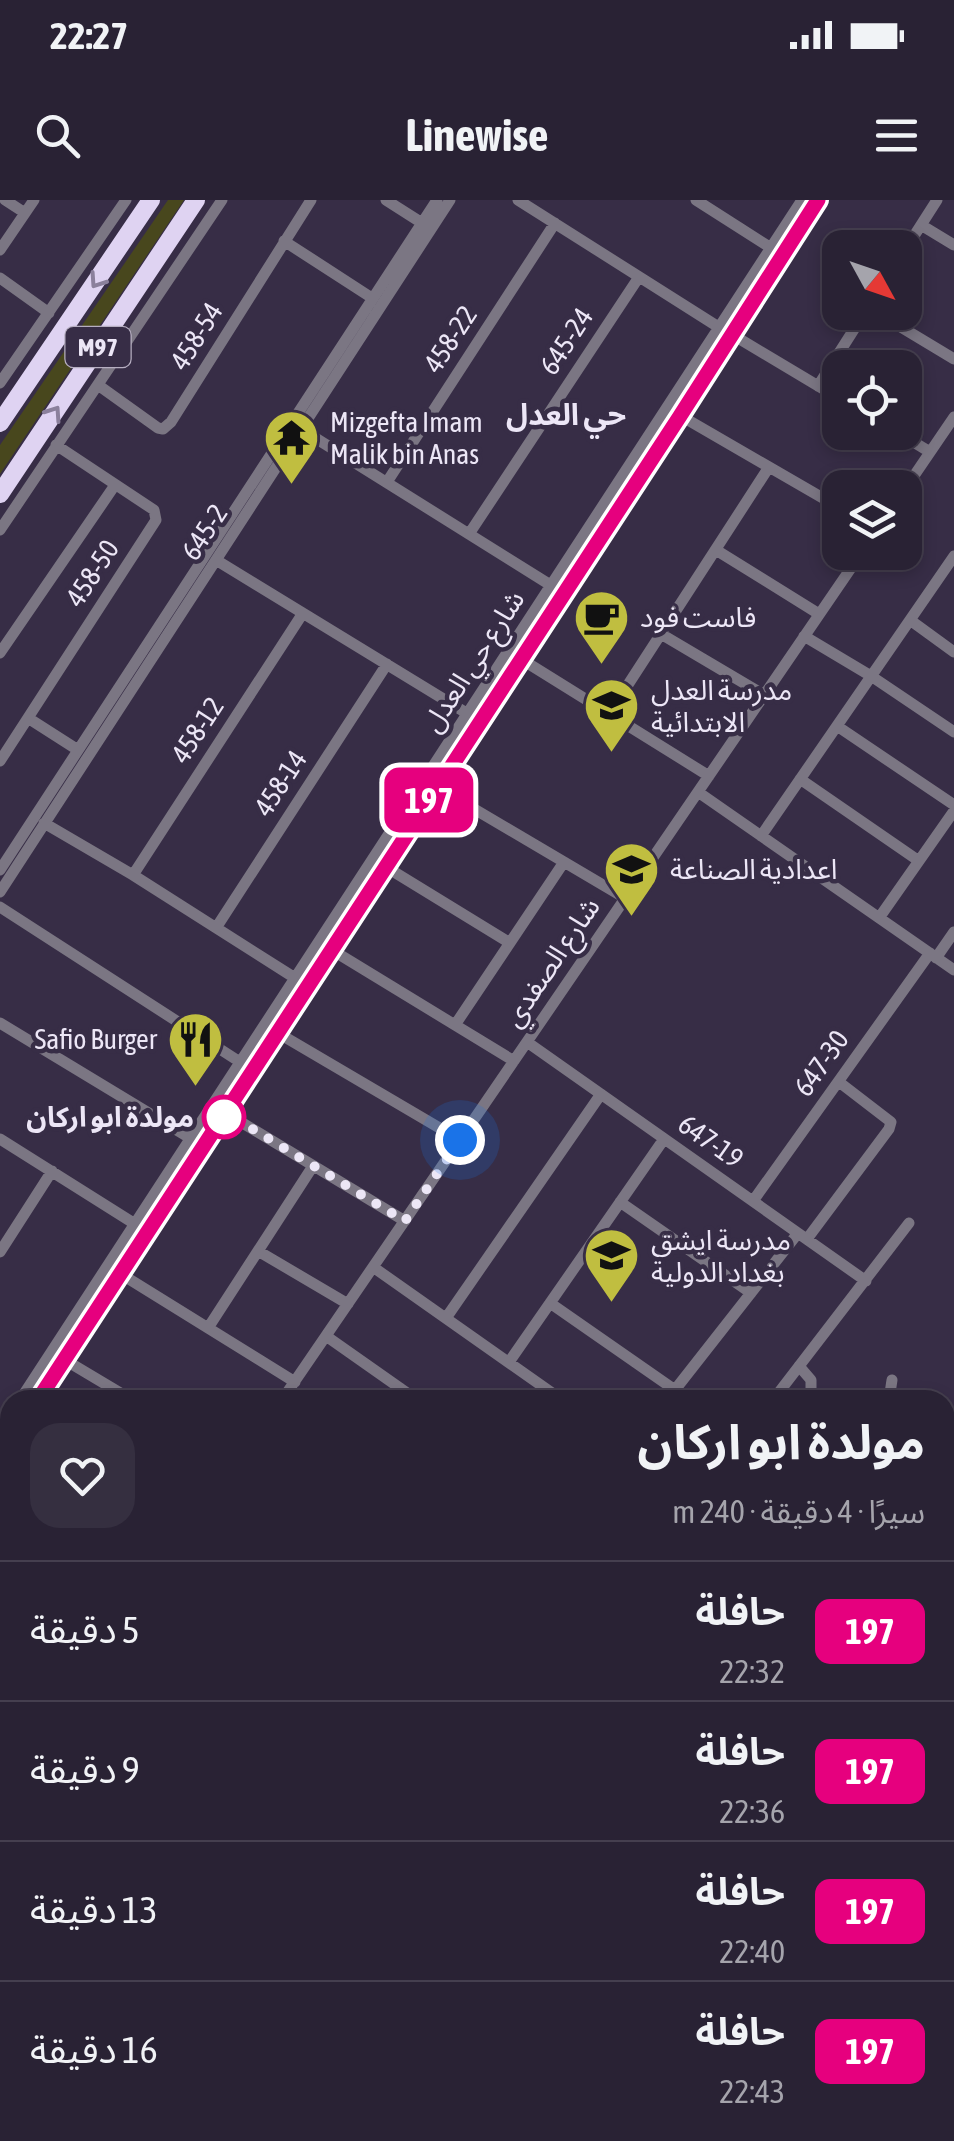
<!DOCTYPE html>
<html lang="ar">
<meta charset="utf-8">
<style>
body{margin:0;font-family:"Asap Condensed","Noto Sans Arabic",sans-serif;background:#352f40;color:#f1f3f6;direction:rtl;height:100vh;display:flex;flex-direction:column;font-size:38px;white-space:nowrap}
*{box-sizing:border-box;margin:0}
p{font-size:32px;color:#a5a4ac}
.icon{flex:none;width:55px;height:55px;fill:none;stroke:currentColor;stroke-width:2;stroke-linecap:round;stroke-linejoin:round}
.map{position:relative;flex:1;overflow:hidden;direction:ltr}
.sheet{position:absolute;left:0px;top:1190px;width:955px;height:752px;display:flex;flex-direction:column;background:#292234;border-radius:30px 30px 0 0;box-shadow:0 5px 15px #0003,0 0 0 2px #453f4f;direction:rtl}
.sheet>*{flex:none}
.badge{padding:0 20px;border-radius:15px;font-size:35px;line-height:65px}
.needle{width:65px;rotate:130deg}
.buttons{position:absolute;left:822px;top:30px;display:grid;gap:20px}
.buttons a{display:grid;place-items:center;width:100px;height:100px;border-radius:20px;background:#292234;box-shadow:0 5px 15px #0003,0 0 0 2px #453f4f;font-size:50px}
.you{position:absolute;width:50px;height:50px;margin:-25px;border:8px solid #fff;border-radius:50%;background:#1a73e8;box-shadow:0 0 0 15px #1a73e833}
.map>.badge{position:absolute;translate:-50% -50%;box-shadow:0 0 0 5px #fff}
.round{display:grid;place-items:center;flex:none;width:105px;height:105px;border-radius:30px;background:#352f40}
.head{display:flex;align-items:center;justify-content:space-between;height:170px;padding:0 30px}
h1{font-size:48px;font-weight:700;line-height:75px}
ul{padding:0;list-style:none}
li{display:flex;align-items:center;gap:30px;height:140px;padding:0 30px;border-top:2px solid #453f4f}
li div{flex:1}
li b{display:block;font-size:38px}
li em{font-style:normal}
li .badge{min-width:110px;font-weight:700;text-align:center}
.status{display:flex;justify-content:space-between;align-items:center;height:70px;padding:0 50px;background:#292234;direction:ltr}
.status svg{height:28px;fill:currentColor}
header{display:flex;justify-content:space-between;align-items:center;height:130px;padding:0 30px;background:#292234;font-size:45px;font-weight:700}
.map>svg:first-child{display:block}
.grass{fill:#48471d}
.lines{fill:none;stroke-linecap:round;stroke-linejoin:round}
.minor{stroke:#7b7683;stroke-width:11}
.major{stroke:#c3b9d3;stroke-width:15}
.highway{stroke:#dfd3f2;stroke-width:18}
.oneway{stroke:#8b809c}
.line-casing{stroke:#fff;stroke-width:22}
.line{stroke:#e6007e;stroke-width:15}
.walk{stroke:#ece6f6;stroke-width:10;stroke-dasharray:0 18}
.stop-dot{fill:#fff;stroke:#e6007e;stroke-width:5}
.labels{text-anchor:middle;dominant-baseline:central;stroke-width:9;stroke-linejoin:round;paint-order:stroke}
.shield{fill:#372d46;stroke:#b6aec1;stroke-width:2.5}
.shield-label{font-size:25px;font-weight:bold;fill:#ece6f6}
.street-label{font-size:28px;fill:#ece6f6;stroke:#372d46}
.poi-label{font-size:28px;fill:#ece6f6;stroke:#372d46;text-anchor:start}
.stop-label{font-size:28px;font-weight:bold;fill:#ece6f6;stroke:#372d46;text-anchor:end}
.neighbourhood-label{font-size:30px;font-weight:bold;fill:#ece6f6;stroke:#372d46}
</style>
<div class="status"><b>22:27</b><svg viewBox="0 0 49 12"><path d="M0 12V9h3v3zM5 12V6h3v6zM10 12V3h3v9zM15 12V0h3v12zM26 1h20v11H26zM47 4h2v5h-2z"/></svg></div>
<header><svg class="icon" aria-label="menu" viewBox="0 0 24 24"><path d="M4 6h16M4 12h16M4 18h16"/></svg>Linewise<svg class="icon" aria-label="search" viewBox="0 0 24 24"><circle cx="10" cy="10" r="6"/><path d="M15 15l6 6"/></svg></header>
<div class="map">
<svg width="954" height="1941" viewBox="0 0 954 1941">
<rect width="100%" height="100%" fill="#372d46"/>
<path class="grass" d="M168,0h16l-184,274v-29z"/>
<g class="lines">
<path class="minor" d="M5,0l20,13
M386,0l36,23
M518,0l202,128
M696,0l75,48
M921,25l33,20
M284,41l88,57
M0,50l34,-50
M905,50l32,-50
M0,78l49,35
M876,112l78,47
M733,135l107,64
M0,183l126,-183
M98,185l60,43 5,1 8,-7 140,-222
M818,186l47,-74
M681,216l159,92
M301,229l251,157
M897,232l33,20
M387,282l168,-259
M905,289l49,-72
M0,330l222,-330
M469,334l170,-257
M716,350l103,64
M216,360l252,154
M910,420l44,32
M661,434l103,61
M804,436l67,40 83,56
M0,453l115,-168
M521,459l188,117
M609,514l160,-247
M28,518l50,32
M837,526l117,79
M0,561l156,-241 -2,-10 -98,-65
M800,579l119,82
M437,587l188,111
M698,592l256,178
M44,623l89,52 162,103
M761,636l193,-280
M386,667l124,76
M0,670l437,-670
M133,675l170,-262
M0,692l450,-692
M0,707l240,155
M879,718l75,-107
M216,728l171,-264
M332,750l182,111
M936,758l18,-26
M0,823l190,115
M455,825l109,-163
M278,833l182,107
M527,842l339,239
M226,913l179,108
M0,939l135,85
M753,1001l177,-248
M620,1002l131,91
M807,1039l82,-110 2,-7 -52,-40
M258,1051l90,53
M0,1052l52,-81
M373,1067l189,133
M121,1074l174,108
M550,1103l125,87
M446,1118l155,-224
M208,1128l105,-162
M326,1136l91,64
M65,1160l67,40
M509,1162l155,-223
M799,1166l12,14v10l-7,10
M20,1200l782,-1200
M38,1200l643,-984 138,-216
M282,1200l580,-848
M391,1200l9,-12
M667,1200l131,-167
M773,1200l136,-177
M889,1200l3,-20
M0,1231l10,-16
M945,1234l9,-20
M0,1260l10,-16
M0,1346l10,6
M945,1399l9,-19
M945,1505l9,6
M945,1543l9,-20
M945,1588l9,-20
M0,1624l10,-14
M945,1670l9,1
M945,1683l9,10
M0,1690l10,19
M0,1763l10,-11
M0,1859l10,-11
M179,1932l5,9
M335,1932l4,9
M669,1932l14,9
M13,1941l8,-9
M124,1941l8,-9
M157,1941l8,-9
M388,1941l8,-9
M425,1941l9,-9
M560,1941l5,-9
M629,1941l5,-9
M703,1941l5,-9"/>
<path class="major" d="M0,1509l10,9
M0,1536l10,9
M243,1932l4,9
M265,1932l4,9"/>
<path class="highway" d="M0,223l151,-223
M0,294l196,-294"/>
</g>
<defs><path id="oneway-chevron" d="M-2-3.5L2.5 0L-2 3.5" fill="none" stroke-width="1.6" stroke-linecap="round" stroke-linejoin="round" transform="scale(2.5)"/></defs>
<g class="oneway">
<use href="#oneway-chevron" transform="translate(97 81) rotate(124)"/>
<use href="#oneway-chevron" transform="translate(54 213) rotate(-56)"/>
</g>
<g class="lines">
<defs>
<path id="line" d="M38,1200l642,-984 138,-216"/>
</defs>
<use href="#line" class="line-casing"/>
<use href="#line" class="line"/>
<path class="walk" d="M224,917l2,-4 179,108 55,-81"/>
</g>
<defs>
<symbol id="temple-pin" viewBox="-11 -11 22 30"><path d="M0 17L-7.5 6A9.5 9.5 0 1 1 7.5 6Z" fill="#c0be40" stroke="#372d46"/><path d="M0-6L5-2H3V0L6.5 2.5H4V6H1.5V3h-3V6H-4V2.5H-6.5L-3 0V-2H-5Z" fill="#111"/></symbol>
<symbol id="cafe-pin" viewBox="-11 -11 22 30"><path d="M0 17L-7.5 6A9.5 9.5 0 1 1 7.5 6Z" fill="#c0be40" stroke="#372d46"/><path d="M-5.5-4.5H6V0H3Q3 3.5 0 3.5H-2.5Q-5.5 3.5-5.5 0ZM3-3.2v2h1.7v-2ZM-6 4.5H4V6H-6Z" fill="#111"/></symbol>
<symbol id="school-pin" viewBox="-11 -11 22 30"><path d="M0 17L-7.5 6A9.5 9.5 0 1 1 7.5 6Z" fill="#c0be40" stroke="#372d46"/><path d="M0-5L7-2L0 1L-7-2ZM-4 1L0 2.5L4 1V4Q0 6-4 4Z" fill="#111"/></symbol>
<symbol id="restaurant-pin" viewBox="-11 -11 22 30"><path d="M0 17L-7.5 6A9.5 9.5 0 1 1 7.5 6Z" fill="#c0be40" stroke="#372d46"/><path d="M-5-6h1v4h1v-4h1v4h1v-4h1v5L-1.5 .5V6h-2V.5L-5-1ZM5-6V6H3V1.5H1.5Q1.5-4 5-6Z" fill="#111"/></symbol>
</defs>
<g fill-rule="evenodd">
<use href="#temple-pin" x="260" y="206" width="63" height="86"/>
<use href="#cafe-pin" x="570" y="386" width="63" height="86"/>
<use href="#school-pin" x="580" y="474" width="63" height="86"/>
<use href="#school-pin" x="600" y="638" width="63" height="86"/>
<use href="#restaurant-pin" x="164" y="808" width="63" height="86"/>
<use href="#school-pin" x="580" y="1024" width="63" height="86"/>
</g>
<circle class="stop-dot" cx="224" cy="917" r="20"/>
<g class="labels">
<rect class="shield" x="65.5" y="127" width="65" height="40" rx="8"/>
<g class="shield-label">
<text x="98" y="147">M97</text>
</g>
<g class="street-label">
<text transform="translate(196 136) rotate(-58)">458-54</text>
<text transform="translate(450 139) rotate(-57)">458-22</text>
<text transform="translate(566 141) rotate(-57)">645-24</text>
<text transform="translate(204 332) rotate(-57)">645-2</text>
<text transform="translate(92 373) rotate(-57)">458-50</text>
<text transform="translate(473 461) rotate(-57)">شارع حي العدل</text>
<text transform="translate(197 530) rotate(-57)">458-12</text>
<text transform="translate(280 583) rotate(-57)">458-14</text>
<text transform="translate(551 762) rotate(-56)">شارع الصفدي</text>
<text transform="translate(821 863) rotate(-55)">647-30</text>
<text transform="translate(711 941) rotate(35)">647-19</text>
</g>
<g class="poi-label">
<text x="330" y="222">Mizgefta Imam<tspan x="330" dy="32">Malik bin Anas</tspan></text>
<text x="640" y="417">فاست فود</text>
<text x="651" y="490">مدرسة العدل<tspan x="651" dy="32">الابتدائية</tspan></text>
<text x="670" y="669">اعدادية الصناعة</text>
<text x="157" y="839" text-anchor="end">Safio Burger</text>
<text x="651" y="1040">مدرسة ايشق<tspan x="651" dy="32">بغداد الدولية</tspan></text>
</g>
<g class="stop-label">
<text x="194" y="917">مولدة ابو اركان</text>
</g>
<g class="neighbourhood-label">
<text x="566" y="214">حي العدل</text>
</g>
</g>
</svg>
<div class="buttons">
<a><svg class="needle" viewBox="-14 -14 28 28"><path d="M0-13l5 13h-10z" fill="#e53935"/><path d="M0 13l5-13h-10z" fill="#a5a4ac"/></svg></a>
<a><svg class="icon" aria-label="locate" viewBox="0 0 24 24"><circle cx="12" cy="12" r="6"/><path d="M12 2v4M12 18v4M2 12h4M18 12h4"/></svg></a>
<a><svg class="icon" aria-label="layers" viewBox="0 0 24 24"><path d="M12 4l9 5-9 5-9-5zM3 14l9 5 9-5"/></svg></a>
</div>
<div class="you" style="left:460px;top:940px"></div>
<b class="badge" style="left:429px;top:600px;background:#e6007e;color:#fff">197</b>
<section class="sheet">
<div class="head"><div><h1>مولدة ابو اركان</h1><p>سيرًا · 4 دقيقة · 240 m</p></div><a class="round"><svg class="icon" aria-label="heart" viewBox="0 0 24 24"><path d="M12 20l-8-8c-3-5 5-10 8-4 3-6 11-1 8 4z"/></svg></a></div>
<ul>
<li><span class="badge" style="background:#e6007e;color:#fff">197</span><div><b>حافلة</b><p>22:32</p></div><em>5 دقيقة</em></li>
<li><span class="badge" style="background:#e6007e;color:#fff">197</span><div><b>حافلة</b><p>22:36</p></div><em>9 دقيقة</em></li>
<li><span class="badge" style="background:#e6007e;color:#fff">197</span><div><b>حافلة</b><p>22:40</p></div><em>13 دقيقة</em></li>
<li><span class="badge" style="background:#e6007e;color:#fff">197</span><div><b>حافلة</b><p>22:43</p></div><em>16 دقيقة</em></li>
</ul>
</section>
</div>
